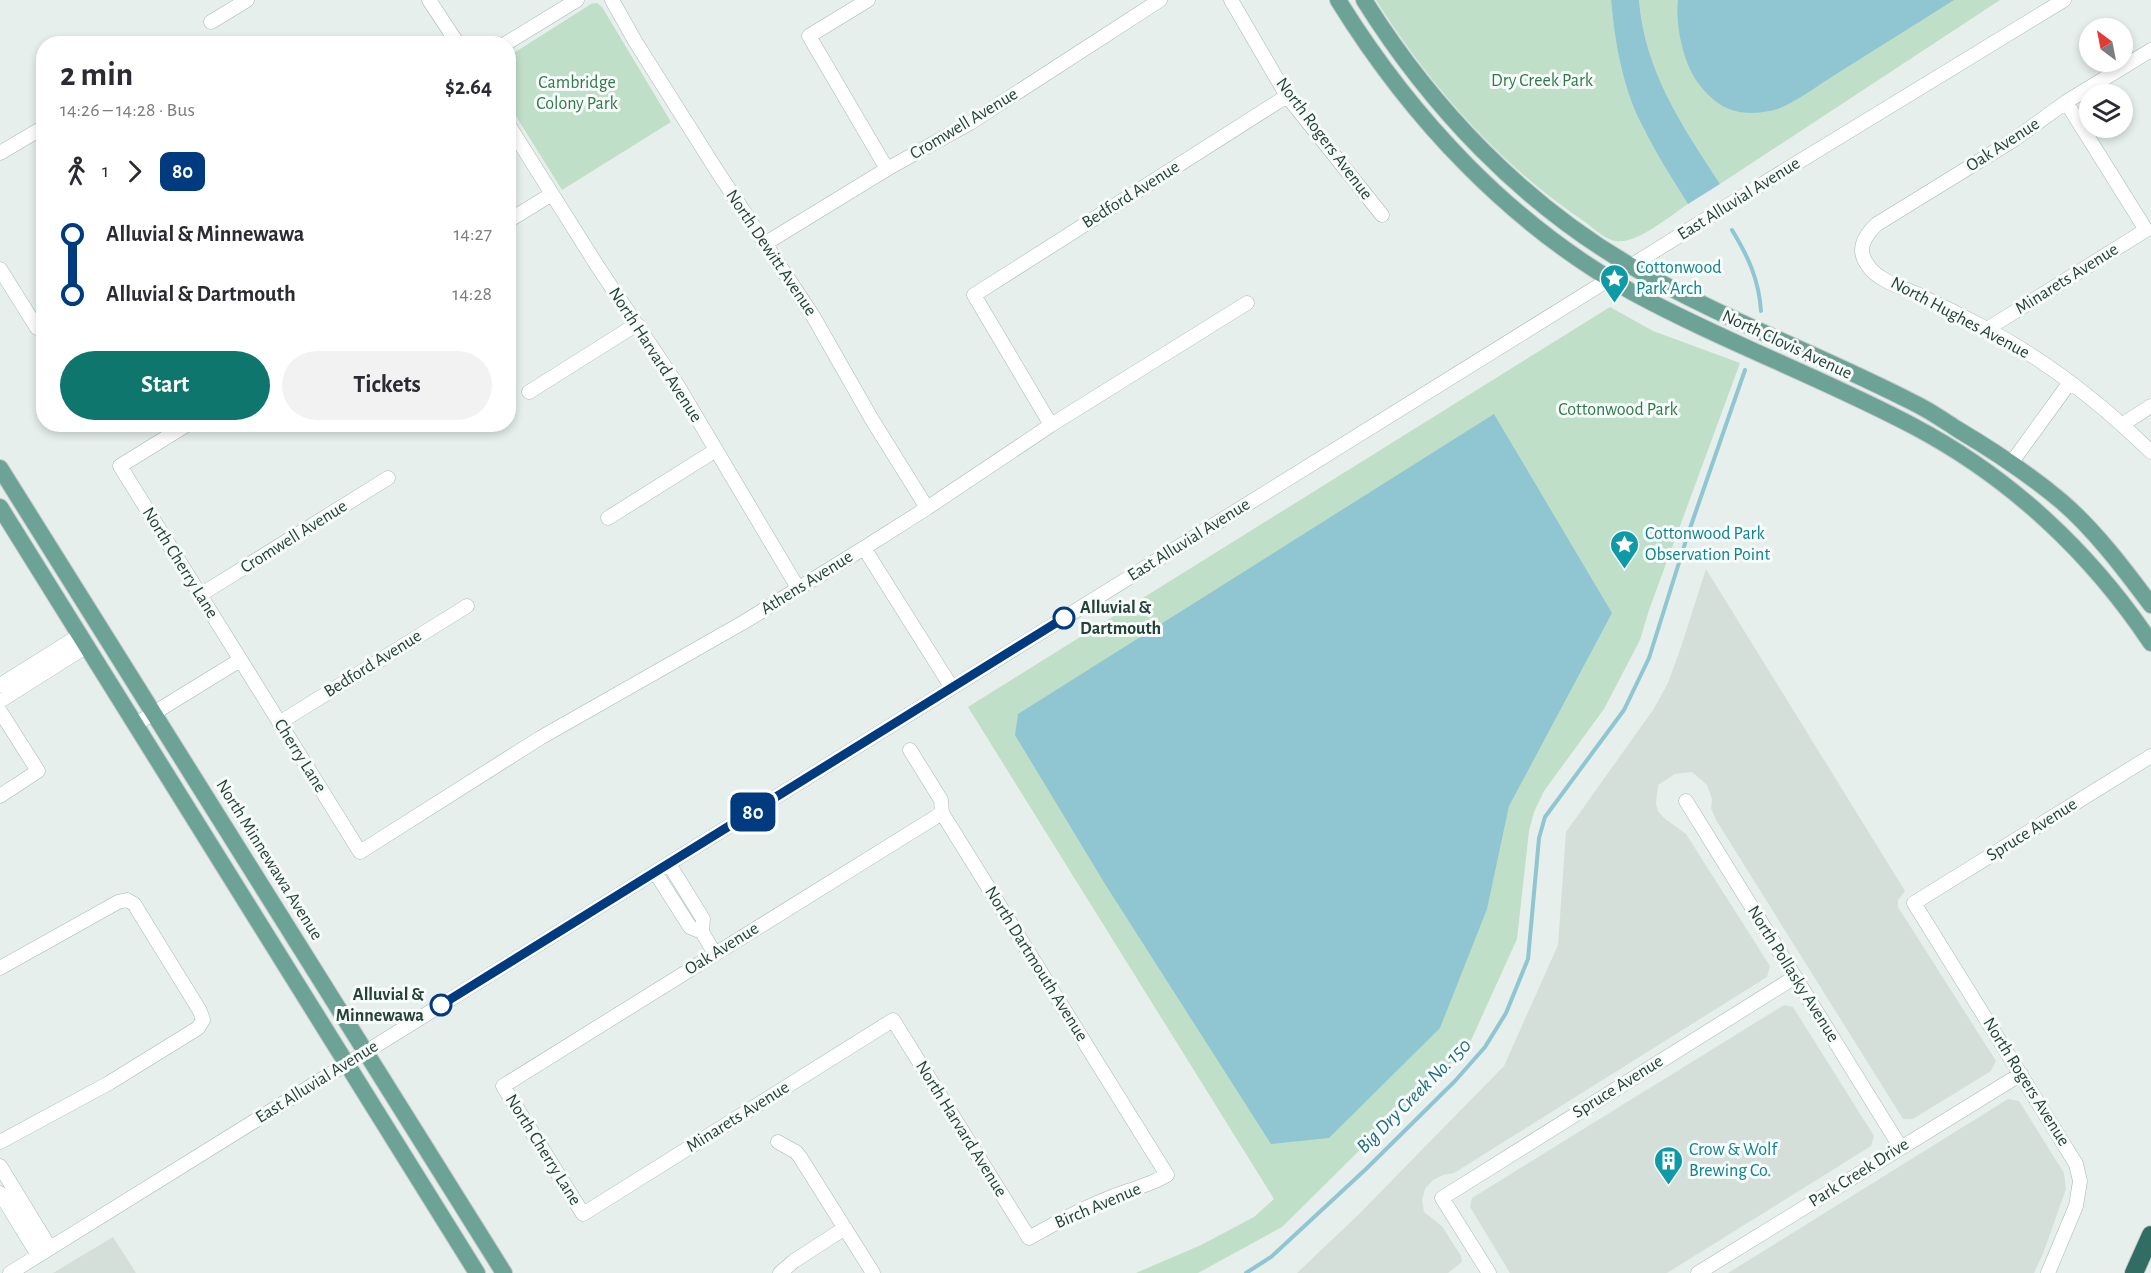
<!DOCTYPE html>
<meta charset="utf-8">
<style>
body{margin:0;font-family:"Alegreya Sans",sans-serif;background:#f2f2f3;color:#2b2b33;height:100vh;display:flex;flex-direction:column;font-size:22px;white-space:nowrap}
*{box-sizing:border-box;margin:0}
p{font-size:20px;color:#7c7c81}
.icon{flex:none;width:33px;height:33px;fill:none;stroke:currentColor;stroke-width:2;stroke-linecap:round;stroke-linejoin:round}
.map{position:relative;flex:1;overflow:hidden}
.side{position:absolute;left:36px;top:36px;width:480px;height:396px;display:flex;flex-direction:column;background:#fff;border-radius:24px;box-shadow:0 3px 9px #0003}
.side>*{flex:none}
.badge{padding:0 12px;border-radius:9px;font-size:21px;line-height:39px}
.needle{width:39px;rotate:328deg}
.fabs{position:absolute;left:2079px;top:18px;display:grid;gap:12px}
.fabs a{display:grid;place-items:center;width:54px;height:54px;border-radius:50%;background:#fff;box-shadow:0 3px 9px #0003;font-size:30px}
.map>.badge{position:absolute;translate:-50% -50%;box-shadow:0 0 0 3px #fff}
.legs{display:flex;align-items:center;gap:9px;height:66px;padding:0 24px;font-size:20px}
.legs p{margin-inline-start:auto}
.headline{display:flex;align-items:center;justify-content:space-between;height:102px;padding:0 24px}
h1{font-size:33px;font-weight:700;line-height:45px}
.primary-button{display:flex;gap:12px;margin-top:auto;padding:12px 24px}
.primary-button a{flex:1;height:69px;border-radius:36px;background:#0f766e;color:#fff;font-size:24px;font-weight:700;line-height:69px;text-align:center}
.primary-button a+a{background:#f2f2f3;color:#2b2b33}
ul{padding:0 24px;list-style:none}
li{display:flex;align-items:center;gap:21px;height:60px;font-size:22px}
li i{display:grid;place-items:center;width:9px;height:100%;margin:0 8px;background:currentColor}
li i::after{content:'';width:15px;height:15px;margin:-8px;border:4px solid;border-radius:50%;background:#fff}
li p{margin-inline-start:auto}
li:first-child i{background:linear-gradient(#0000 50%,currentColor 0)}
li:last-child i{background:linear-gradient(currentColor 50%,#0000 0)}
.map>svg:first-child{display:block}
.built{fill:#d4dfda}
.green{fill:#c0dfc9}
.water{fill:#90c6d2}
.lines{fill:none;stroke-linecap:round;stroke-linejoin:round}
.stream{stroke:#90c6d2;stroke-width:4}
.minor-casing{stroke:#a8b7b2;stroke-width:15}
.major-casing{stroke:#c2cac8;stroke-width:18}
.highway-casing{stroke:#c2cac8;stroke-width:20}
.minor{stroke:#fff;stroke-width:14}
.major{stroke:#6ca396;stroke-width:16}
.highway{stroke:#316d62;stroke-width:18}
.line-1-casing{stroke:#fff;stroke-width:14}
.line-1{stroke:#003b80;stroke-width:9}
.stop-1-dot{fill:#fff;stroke:#003b80;stroke-width:3}
.labels{text-anchor:middle;dominant-baseline:central;stroke-width:6;stroke-linejoin:round;paint-order:stroke}
.park-label{font-size:18px;fill:#2f784d;stroke:#f7fbf9}
.street-label{font-size:18px;fill:#25413a;stroke:#f7fbf9}
.culture-label{font-size:18px;fill:#0d838f;stroke:#f7fbf9;text-anchor:start}
.stop-label{font-size:18px;font-weight:bold;fill:#25413a;stroke:#f7fbf9;text-anchor:start}
.water-label{font-size:20px;font-style:italic;fill:#1f6b7d;stroke:#f7fbf9}
</style>
<div class="map">
<svg width="2151" height="1273" viewBox="0 0 2151 1273">
<rect width="100%" height="100%" fill="#e6efeb"/>
<path class="built" d="M1706,569l199,322 -7,9v7l98,154 -5,10 -78,48h-10l-187,-299 -5,-12 1,-9 -5,-14 -15,-13 -17,2 -17,11 -2,18 2,8 6,7 22,16 84,132 -3,11 -313,196 -11,2 -10,5 -8,9 -3,11 2,12 18,14 19,30 1,6 -14,11h-151l61,-58 146,-149 54,-121 8,-113 87,-122 15,-27 13,-36z
M1784,1005l9,2 81,129 -3,10 -204,127h-157l-40,-66 2,-9z
M2008,1099l11,2 45,72 2,16 -22,62 -10,22h-306z
M113,1237l23,36h-83z"/>
<path class="green" d="M1376,0h235c3,28 6,55 14,82 13,44 40,83 63,122 -17,11 -52,41 -72,37 -10,-1 -23,-13 -31,-19 -85,-57 -155,-136 -209,-222z
M1639,0h361l-280,184c-38,-59 -75,-112 -81,-184z
M597,3l5,4 69,115 -109,68 -53,-85v-49l82,-52z
M1610,307l43,24 87,32 -91,247 -9,30 -36,69 -60,82 -10,21 -5,19 -12,108 -49,108 -93,88 -93,92 -84,46h-62l65,-28 53,-28 20,-18 -306,-492z"/>
<path class="water" d="M1611,0h28c6,72 43,125 81,184l-32,20c-16,-26 -33,-52 -46,-79 -20,-39 -27,-82 -31,-125z
M1678,0h276c-41,26 -83,52 -124,78 -16,10 -42,30 -60,33 -33,6 -52,-2 -72,-28 -15,-20 -23,-59 -20,-83z
M1494,414l118,199 -103,193 -22,103 -47,119 -111,110 -58,6 -166,-260 -90,-149 3,-21z"/>
<g class="lines">
<path class="stream" d="M1732,230c16,26 27,50 29,81
M1246,1273l25,-16 95,-88 89,-88 30,-34 21,-34 22,-54 11,-121 6,-21 79,-107 25,-52 39,-124 57,-164"/>
<defs>
<path id="minor" d="M429,0l29,44
M612,0l23,41 82,130 96,145 58,102 56,90
M868,0l-59,36 78,133
M1231,0l56,96 95,119
M211,22l36,-22
M505,44l72,-44
M2151,50l-85,52 -51,37 -138,85c-14,13 -21,27 -8,43 11,15 36,21 52,29 22,10 44,21 66,33 60,32 115,75 164,123
M508,124l90,143 80,119 120,202
M0,153l44,-26
M508,221l44,-27
M766,243l121,-74 83,-46 190,-123
M0,269l37,59 7,-4
M1987,329l159,-99 -80,-128
M529,392l108,-68
M188,424l-68,42 240,386 180,-114 204,-116 120,-74 63,-40 124,-83 196,-122
M2123,424l28,-18
M1051,425l-77,-130 313,-199
M2012,462l58,-80
M608,518l108,-68
M864,548l88,140
M200,595l188,-117
M0,685l80,-50
M0,701l87,-55
M0,711l38,60 -38,25
M279,723l188,-117
M136,724l104,-64
M910,750l31,50 1,13 225,362c-17,10 -35,14 -53,21 -29,11 -57,26 -85,42l-136,-218 -310,194 -80,-128 439,-273
M1686,801l215,347
M669,864l34,55 -1,13
M655,872l35,55 12,5 13,22
M0,968l118,-66 9,-2 7,4 66,107 3,9 -5,8 -89,55 -109,59
M778,1142l18,10 4,5 73,116
M0,1166l50,82
M0,1193l38,62
M10,1273l1746,-1085 308,-188
M780,1273l14,-12 51,-33
M1489,1273l-47,-75 353,-221
M1698,1273l323,-199
M2048,1273l28,-67 4,-25 -4,-17 -162,-261 237,-147"/>
<path id="major" d="M1338,0c73,118 172,224 294,292 92,50 191,86 283,135 96,51 176,126 236,216
M1364,0c67,107 157,202 267,266 90,53 190,89 283,137 15,7 29,17 43,26 37,22 72,45 104,72 33,28 64,69 90,104
M0,468l504,805
M0,507l477,766"/>
<path id="highway" d="M2134,1273l17,-38"/>
</defs>
<use href="#minor" class="minor-casing"/>
<use href="#major" class="major-casing"/>
<use href="#highway" class="highway-casing"/>
<use href="#minor" class="minor"/>
<use href="#major" class="major"/>
<use href="#highway" class="highway"/>
</g>
<g class="lines">
<defs>
<path id="line-1" d="M441,1005l623,-387"/>
</defs>
<use href="#line-1" class="line-1-casing"/>
<use href="#line-1" class="line-1"/>
</g>
<defs>
<symbol id="sight-pin" viewBox="-11 -11 22 30"><path d="M0 17L-7.5 6A9.5 9.5 0 1 1 7.5 6Z" fill="#0f9aa8" stroke="#f7fbf9"/><path d="M0-6L1.8-2.2L6-1.7L2.9 1.2L3.7 5.4L0 3.3L-3.7 5.4L-2.9 1.2L-6-1.7L-1.8-2.2Z" fill="#fff"/></symbol>
<symbol id="building-pin" viewBox="-11 -11 22 30"><path d="M0 17L-7.5 6A9.5 9.5 0 1 1 7.5 6Z" fill="#0f9aa8" stroke="#f7fbf9"/><path d="M-4-6H4V6H1V3H-1V6H-4ZM-2.5-4.3h1.7v1.8h-1.7ZM.8-4.3h1.7v1.8H.8ZM-2.5-1h1.7V.8h-1.7ZM.8-1h1.7V.8H.8Z" fill="#fff"/></symbol>
</defs>
<g fill-rule="evenodd">
<use href="#sight-pin" x="1598" y="262" width="33" height="45"/>
<use href="#sight-pin" x="1608" y="528" width="33" height="45"/>
<use href="#building-pin" x="1652" y="1144" width="33" height="45"/>
</g>
<g class="stop-1-dot">
<circle cx="1064" cy="618" r="10"/>
<circle cx="441" cy="1005" r="10"/>
</g>
<g class="labels">
<g class="park-label">
<text x="1542" y="81">Dry Creek Park</text>
<text x="577" y="83">Cambridge<tspan x="577" dy="21">Colony Park</tspan></text>
<text x="1618" y="410">Cottonwood Park</text>
</g>
<g class="street-label">
<text transform="translate(964 124) rotate(-31)">Cromwell Avenue</text>
<text transform="translate(1324 139) rotate(53)">North Rogers Avenue</text>
<text transform="translate(2003 145) rotate(-33)">Oak Avenue</text>
<text transform="translate(1131 195) rotate(-32)">Bedford Avenue</text>
<text transform="translate(1739 199) rotate(-32)">East Alluvial Avenue</text>
<text transform="translate(771 253) rotate(56)">North Dewitt Avenue</text>
<text transform="translate(2067 279) rotate(-32)">Minarets Avenue</text>
<text transform="translate(1960 318) rotate(28)">North Hughes Avenue</text>
<text transform="translate(1787 345) rotate(25)">North Clovis Avenue</text>
<text transform="translate(655 355) rotate(57)">North Harvard Avenue</text>
<text transform="translate(294 537) rotate(-32)">Cromwell Avenue</text>
<text transform="translate(1189 540) rotate(-32)">East Alluvial Avenue</text>
<text transform="translate(180 563) rotate(58)">North Cherry Lane</text>
<text transform="translate(807 583) rotate(-32)">Athens Avenue</text>
<text transform="translate(373 664) rotate(-32)">Bedford Avenue</text>
<text transform="translate(300 756) rotate(58)">Cherry Lane</text>
<text transform="translate(2032 830) rotate(-32)">Spruce Avenue</text>
<text transform="translate(269 860) rotate(58)">North Minnewawa Avenue</text>
<text transform="translate(722 949) rotate(-32)">Oak Avenue</text>
<text transform="translate(1036 964) rotate(58)">North Dartmouth Avenue</text>
<text transform="translate(1793 974) rotate(58)">North Pollasky Avenue</text>
<text transform="translate(317 1082) rotate(-32)">East Alluvial Avenue</text>
<text transform="translate(2026 1082) rotate(58)">North Rogers Avenue</text>
<text transform="translate(1618 1087) rotate(-32)">Spruce Avenue</text>
<text transform="translate(738 1117) rotate(-32)">Minarets Avenue</text>
<text transform="translate(961 1129) rotate(58)">North Harvard Avenue</text>
<text transform="translate(543 1150) rotate(58)">North Cherry Lane</text>
<text transform="translate(1859 1173) rotate(-32)">Park Creek Drive</text>
<text transform="translate(1098 1206) rotate(-23)">Birch Avenue</text>
</g>
<g class="culture-label">
<text x="1636" y="268">Cottonwood<tspan x="1636" dy="21">Park Arch</tspan></text>
<text x="1645" y="534">Cottonwood Park<tspan x="1645" dy="21">Observation Point</tspan></text>
<text x="1689" y="1150">Crow &amp; Wolf<tspan x="1689" dy="21">Brewing Co.</tspan></text>
</g>
<g class="stop-label">
<text x="1080" y="608">Alluvial &amp;<tspan x="1080" dy="21">Dartmouth</tspan></text>
<text x="424" y="995" text-anchor="end">Alluvial &amp;<tspan x="424" dy="21">Minnewawa</tspan></text>
</g>
<g class="water-label">
<text transform="translate(1414 1096) rotate(-45)">Big Dry Creek No. 150</text>
</g>
</g>
</svg>
<div class="fabs">
<a><svg class="needle" viewBox="-14 -14 28 28"><path d="M0-13l5 13h-10z" fill="#e53935"/><path d="M0 13l5-13h-10z" fill="#7c7c81"/></svg></a>
<a><svg class="icon" aria-label="layers" viewBox="0 0 24 24"><path d="M12 4l9 5-9 5-9-5zM3 14l9 5 9-5"/></svg></a>
</div>
<b class="badge" style="left:753px;top:812px;background:#003b80;color:#fff">80</b>
<section class="side">
<div class="headline"><div><h1>2 min</h1><p>14:26 – 14:28 · Bus</p></div><b>$2.64</b></div>
<div class="legs"><svg class="icon" aria-label="walk" viewBox="0 0 24 24"><circle cx="13" cy="4" r="2"/><path d="M13 8l-2 6 4 7M11 14l-3 7M7 12l3-4h3l4 4"/></svg>1<svg class="icon" aria-label="forward" viewBox="0 0 24 24"><path d="M9 5l7 7-7 7"/></svg><b class="badge" style="background:#003b80;color:#fff">80</b></div>
<ul>
<li><i style="color:#003b80"></i><b>Alluvial &amp; Minnewawa</b><p>14:27</p></li>
<li><i style="color:#003b80"></i><b>Alluvial &amp; Dartmouth</b><p>14:28</p></li>
</ul>
<div class="primary-button"><a>Start</a><a>Tickets</a></div>
</section>
</div>
